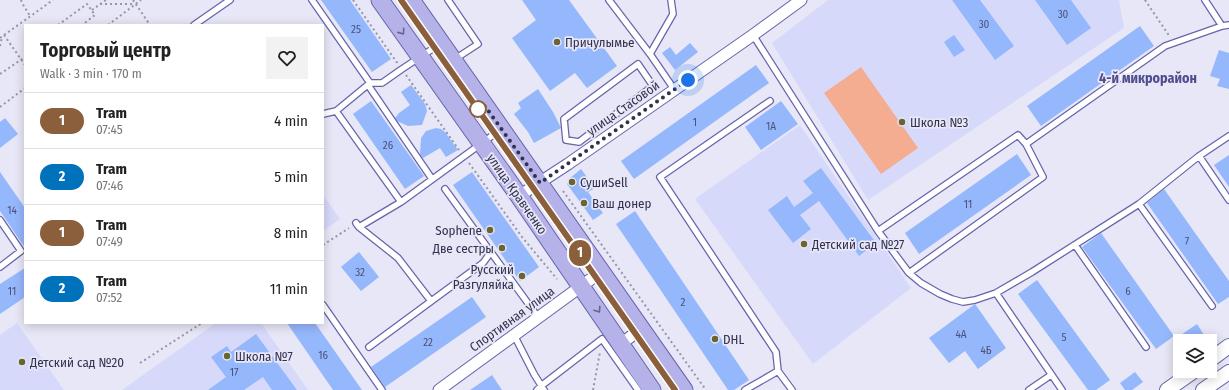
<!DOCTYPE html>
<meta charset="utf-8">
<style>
body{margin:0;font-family:"Fira Sans Condensed",sans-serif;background:#f2f2f2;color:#222;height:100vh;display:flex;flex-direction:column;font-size:15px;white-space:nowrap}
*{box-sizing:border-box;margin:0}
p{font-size:13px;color:#767676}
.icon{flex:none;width:22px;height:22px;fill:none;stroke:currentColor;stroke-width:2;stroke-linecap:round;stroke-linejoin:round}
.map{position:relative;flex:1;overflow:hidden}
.sheet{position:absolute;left:24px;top:24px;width:300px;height:300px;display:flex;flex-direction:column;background:#fff;border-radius:0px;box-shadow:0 2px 10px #0003}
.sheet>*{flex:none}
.badge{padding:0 8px;border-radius:13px;font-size:14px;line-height:26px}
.buttons{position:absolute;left:1173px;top:334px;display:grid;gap:8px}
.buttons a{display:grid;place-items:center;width:44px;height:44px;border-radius:0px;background:#fff;box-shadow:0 2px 10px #0003;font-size:20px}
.you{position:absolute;width:20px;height:20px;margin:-10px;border:3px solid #fff;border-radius:50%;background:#1a73e8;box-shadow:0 0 0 6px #1a73e833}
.map>.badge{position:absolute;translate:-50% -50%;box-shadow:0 0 0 2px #fff}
.round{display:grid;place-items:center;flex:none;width:42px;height:42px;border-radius:0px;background:#f2f2f2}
.head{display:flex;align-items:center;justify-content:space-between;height:68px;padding:0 16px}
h1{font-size:19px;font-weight:700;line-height:30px}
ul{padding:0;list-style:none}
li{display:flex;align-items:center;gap:12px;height:56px;padding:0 16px;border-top:1px solid #e0e0e0}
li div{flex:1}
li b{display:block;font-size:15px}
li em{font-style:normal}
li .badge{min-width:44px;font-weight:700;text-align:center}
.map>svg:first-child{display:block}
.built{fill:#d7d9fa}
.grass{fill:#f4ad90}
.building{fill:#95b7fc}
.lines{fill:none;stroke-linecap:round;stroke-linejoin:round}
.service-casing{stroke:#6765aa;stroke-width:8}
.minor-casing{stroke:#6765aa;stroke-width:13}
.tertiary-casing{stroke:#6765aa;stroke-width:16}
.primary-casing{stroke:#6764aa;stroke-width:19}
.path{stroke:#9595ab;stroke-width:2;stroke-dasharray:2 3;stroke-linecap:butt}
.service{stroke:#fff;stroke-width:5.5}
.minor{stroke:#fff;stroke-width:11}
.tertiary{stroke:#fff;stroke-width:14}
.primary{stroke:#b5b2e9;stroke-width:17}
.tram{stroke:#565671;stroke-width:1}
.oneway{stroke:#66658d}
.line-casing{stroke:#fff;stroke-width:9}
.line{stroke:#8b5e3c;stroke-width:6}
.walk{stroke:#32314f;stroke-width:4;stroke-dasharray:0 7.2}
.poi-dot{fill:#696430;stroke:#e7e7f7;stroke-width:1.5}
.stop-dot{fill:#fff;stroke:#8b5e3c;stroke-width:2}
.labels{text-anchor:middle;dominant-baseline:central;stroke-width:3.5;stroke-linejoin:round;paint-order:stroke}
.number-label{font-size:11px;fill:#4b527a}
.poi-label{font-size:13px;fill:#32314f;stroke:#e7e7f7;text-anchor:start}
.street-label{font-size:13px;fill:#32314f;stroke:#e7e7f7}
.neighbourhood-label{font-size:14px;font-weight:bold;fill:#504d8f;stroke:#e7e7f7}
</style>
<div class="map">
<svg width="1229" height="390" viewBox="0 0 1229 390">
<rect width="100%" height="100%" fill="#e7e7f7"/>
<path class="built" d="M828,0h291l5,28 -256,172 -96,-157z
M800,125l111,163 -98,76 -118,-165z
M323,195l17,24 -17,12z
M17,323l47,67h-64v-55z
M216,323h45l47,67h-186z"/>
<path class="grass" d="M861,67l57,81 -37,26 -57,-81z"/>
<path class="building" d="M321,0h29l41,59 -19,13z
M522,0h47l48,66 -30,22 -12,-15 -25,18 -38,-53 24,-18z
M952,0h28l34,46 -19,14z
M1035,0h36l20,28 -24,17z
M1140,26l14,20 -113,80 -14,-20z
M954,35l11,15 -11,7 -10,-15z
M690,43l8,9 -23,18 -13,-17 8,-6 6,8z
M1219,50l10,3v36l-12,-3 3,-7 -10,-3z
M756,65l13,18 -135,96 -13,-18z
M411,85l14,19 2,7 -5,14 -14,1 -11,-5 -2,-3 4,-5 11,-8 -9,-13z
M538,89l15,23 8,16 -27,15 -6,-11 -14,-18 7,-6 -3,-5z
M371,101l53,75 -19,13 -52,-75z
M781,101l17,23 -37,26 -16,-23z
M5,118l13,16 -18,14v-26z
M436,128l5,1 4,3 13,18 -12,7 -6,-9 -17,10 -3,-3 1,-17 5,-7z
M1017,154l14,21 -112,79 -14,-21z
M1229,155v32l-15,-22z
M821,168l55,75 -17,13 -40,-55 -19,14 11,14 -18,14 -25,-33 19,-14 7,11 19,-14 -10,-12z
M581,169l14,19 -7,4 15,21 -10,7 -26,-36 3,-6z
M0,172l25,36v40l-25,-37z
M472,172l67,95 -19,14 -67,-96z
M1164,189l65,92v16l-11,7 -71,-101z
M635,211l114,169 -15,10h-6l-112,-166z
M1101,233l73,103 -18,13 -74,-102z
M359,252l20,25 -18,14 -20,-24z
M25,268v29l-25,17v-30z
M1037,280l73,100 -14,10h-8l-70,-96z
M472,297l14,20 -101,70 -14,-20z
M975,304l31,44 -28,21 -13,-18 -16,12 -20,-25z
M287,323h28l47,67h-29z
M1197,324l11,17h-36z
M256,334l41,56h-25l-9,-13 -19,13h-36l18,-13 -15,-20 16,-11 4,6z
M1135,372l8,10 -11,8h-7l-5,-7z
M492,375l10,15h-32z"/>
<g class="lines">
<defs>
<path id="service" d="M312,0l58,83 -34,28 65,91 99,-72
M448,0l30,44 -23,15
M609,0l41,54 24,35
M1205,0l17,26
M194,25l36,-25
M753,35l125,196 31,42 12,10 19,11 12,5 11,3 12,-2 21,-7 36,-21 107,-68 60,-48 30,-20
M650,54l23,-40 -2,-14
M638,64l15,22 -74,56 -13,-2 -2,-21z
M370,83h12l20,-14 38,-25
M368,85l64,94
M323,114l13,-3
M1199,156l30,44
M445,189l93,128
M1139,204l73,102
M0,220l21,31 -21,16
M356,223l3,4 39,31 33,43
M359,227l42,-25
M878,231l140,-96 8,9
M1075,245l71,102
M909,273l134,-96 -17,-33 139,-98 57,-20 7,-1
M996,293l66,97
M323,305l59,85
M514,335l20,39 10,16
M369,347l114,-84 8,-11
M778,371l14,19
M537,390l4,-4 61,-47 36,51
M745,390l33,-19 -2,-19 -116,-175 110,-76
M1029,390l22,-15"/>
<path id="minor" d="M519,196l49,-32 185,-129 48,-35
M621,344l21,-16
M439,390l163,-119"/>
<path id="tertiary" d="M1210,360l19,-14
M1167,390l27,-19
M1203,390l26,-18"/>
<path id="primary" d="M380,0l139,196 133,194
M411,0l273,390"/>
</defs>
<use href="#service" class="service-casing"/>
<use href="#minor" class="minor-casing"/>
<use href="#tertiary" class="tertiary-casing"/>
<use href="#primary" class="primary-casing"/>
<path class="path" d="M21,0l1,3 8,13
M133,0l17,25
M353,0l45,64
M1145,0l25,37
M100,4h35
M92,10l14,-10
M58,25l29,-21 8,11 -13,10
M108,25l33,-25
M4,35l21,30
M0,38l53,-38
M0,46l2,-9
M0,74l25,-17
M406,75l53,75
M0,107l25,-19
M469,163l53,74 35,42
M563,191l143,199
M323,245l26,-17
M140,363l62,-40
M593,390l7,-38"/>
<use href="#service" class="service"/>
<use href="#minor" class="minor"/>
<use href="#tertiary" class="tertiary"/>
<use href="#primary" class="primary"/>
<path class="tram" d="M401,0l274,390"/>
</g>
<defs><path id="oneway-chevron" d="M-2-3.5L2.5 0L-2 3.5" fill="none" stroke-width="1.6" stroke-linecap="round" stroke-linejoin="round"/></defs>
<g class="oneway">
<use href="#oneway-chevron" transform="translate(402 32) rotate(55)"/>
<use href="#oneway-chevron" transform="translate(598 310) rotate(56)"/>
</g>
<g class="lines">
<defs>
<path id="line" d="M401,0l274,390"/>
</defs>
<use href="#line" class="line-casing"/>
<use href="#line" class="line"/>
<path class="walk" d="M478,109l7,-3 55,77 148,-103"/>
</g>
<g class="poi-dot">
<circle cx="557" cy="42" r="4"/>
<circle cx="902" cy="122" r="4"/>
<circle cx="572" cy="182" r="4"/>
<circle cx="584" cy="203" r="4"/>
<circle cx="490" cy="230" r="4"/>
<circle cx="804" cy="244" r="4"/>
<circle cx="502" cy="248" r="4"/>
<circle cx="522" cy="276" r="4"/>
<circle cx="715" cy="339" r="4"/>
<circle cx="227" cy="356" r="4"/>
<circle cx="22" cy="362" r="4"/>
</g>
<circle class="stop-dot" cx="478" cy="109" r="8"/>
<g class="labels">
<g class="number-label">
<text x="1063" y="14">30</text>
<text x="984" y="24">30</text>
<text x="356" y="29">25</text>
<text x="695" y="122">1</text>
<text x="771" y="126">1А</text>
<text x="388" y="145">26</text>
<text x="968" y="204">11</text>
<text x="12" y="210">14</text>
<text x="1187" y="241">7</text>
<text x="360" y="272">32</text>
<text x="12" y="291">11</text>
<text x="1128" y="291">6</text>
<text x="683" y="302">2</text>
<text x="961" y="334">4А</text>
<text x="1064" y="337">5</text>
<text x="428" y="342">22</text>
<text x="986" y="350">4Б</text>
<text x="323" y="355">16</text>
<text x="234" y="372">17</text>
</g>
<g class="poi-label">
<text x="565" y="42">Причулымье</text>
<text x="910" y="122">Школа №3</text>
<text x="580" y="182">СушиSell</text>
<text x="592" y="203">Ваш донер</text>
<text x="482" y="230" text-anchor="end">Sophene</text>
<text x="812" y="244">Детский сад №27</text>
<text x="494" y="248" text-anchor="end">Две сестры</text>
<text x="514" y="269" text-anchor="end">Русский<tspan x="514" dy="15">Разгуляйка</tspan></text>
<text x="723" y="339">DHL</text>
<text x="235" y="356">Школа №7</text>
<text x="30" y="362">Детский сад №20</text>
</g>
<g class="street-label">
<text transform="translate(623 108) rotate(-35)">улица Стасовой</text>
<text transform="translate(517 194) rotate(55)">улица Кравченко</text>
<text transform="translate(512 319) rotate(-36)">Спортивная улица</text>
</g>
<g class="neighbourhood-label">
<text x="1148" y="78">4-й микрорайон</text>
</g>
</g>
</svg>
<div class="buttons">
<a><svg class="icon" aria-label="layers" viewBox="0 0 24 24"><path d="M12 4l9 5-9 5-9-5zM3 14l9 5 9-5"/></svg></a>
</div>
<div class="you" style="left:688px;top:80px"></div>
<b class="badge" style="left:580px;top:253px;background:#8b5e3c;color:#fff">1</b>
<section class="sheet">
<div class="head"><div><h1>Торговый центр</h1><p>Walk · 3 min · 170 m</p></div><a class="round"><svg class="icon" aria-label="heart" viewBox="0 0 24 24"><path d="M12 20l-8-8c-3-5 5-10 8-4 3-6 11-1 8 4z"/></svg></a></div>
<ul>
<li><span class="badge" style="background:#8b5e3c;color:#fff">1</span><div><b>Tram</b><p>07:45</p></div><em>4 min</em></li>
<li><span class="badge" style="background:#0072bc;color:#fff">2</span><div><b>Tram</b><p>07:46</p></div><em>5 min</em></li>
<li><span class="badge" style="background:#8b5e3c;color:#fff">1</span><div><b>Tram</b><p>07:49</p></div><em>8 min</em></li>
<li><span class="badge" style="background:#0072bc;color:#fff">2</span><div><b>Tram</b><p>07:52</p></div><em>11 min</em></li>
</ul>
</section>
</div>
